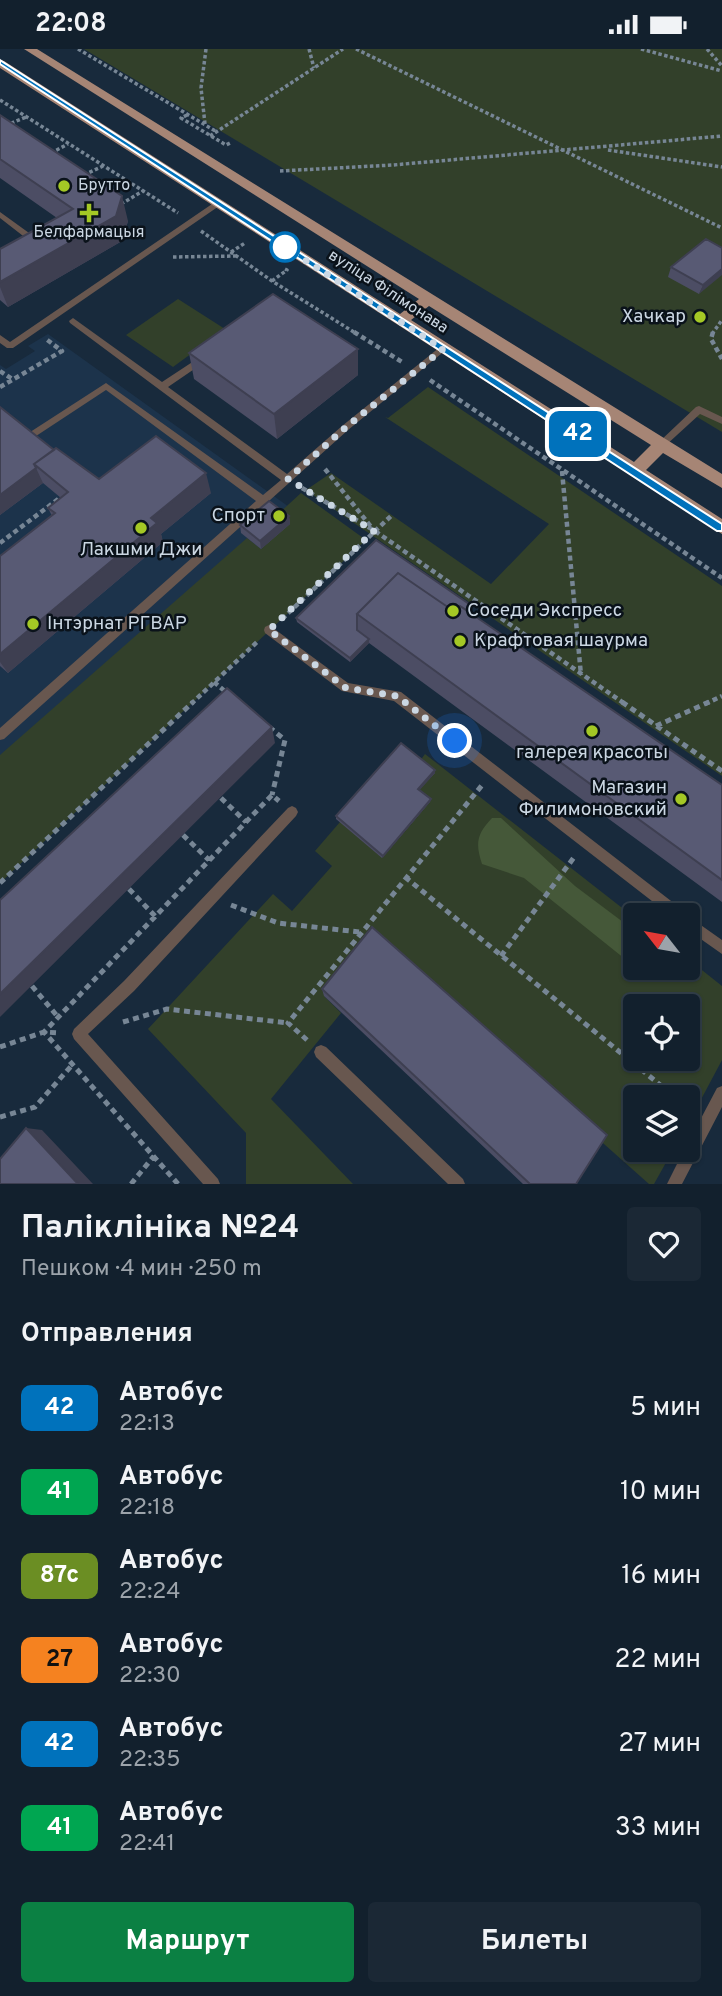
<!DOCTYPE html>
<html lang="ru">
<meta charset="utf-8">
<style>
body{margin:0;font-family:Overpass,sans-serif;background:#1b2835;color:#f1f3f6;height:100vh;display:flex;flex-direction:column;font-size:26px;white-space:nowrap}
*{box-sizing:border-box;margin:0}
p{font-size:23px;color:#9ca3aa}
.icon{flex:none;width:38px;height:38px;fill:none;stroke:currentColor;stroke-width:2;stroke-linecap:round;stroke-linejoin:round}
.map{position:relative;height:1135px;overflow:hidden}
.sheet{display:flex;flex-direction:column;background:#12202d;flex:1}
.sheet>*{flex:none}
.badge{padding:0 14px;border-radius:10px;font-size:24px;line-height:46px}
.needle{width:46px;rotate:301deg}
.controls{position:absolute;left:623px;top:854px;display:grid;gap:14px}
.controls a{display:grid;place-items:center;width:77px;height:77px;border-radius:7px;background:#12202d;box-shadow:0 2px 5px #0004,0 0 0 2px #313e49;font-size:35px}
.you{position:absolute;width:35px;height:35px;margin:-18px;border:5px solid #fff;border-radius:50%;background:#1a73e8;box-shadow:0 0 0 10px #1a73e833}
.map>.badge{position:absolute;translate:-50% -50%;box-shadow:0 0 0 4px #fff}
h2{padding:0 21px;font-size:26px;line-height:63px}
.round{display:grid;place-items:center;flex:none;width:74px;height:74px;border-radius:7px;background:#1b2835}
.summary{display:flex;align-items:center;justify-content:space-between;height:119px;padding:0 21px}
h1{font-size:33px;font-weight:700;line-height:52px}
.cta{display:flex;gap:14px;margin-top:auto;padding:14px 21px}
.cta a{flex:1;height:80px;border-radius:7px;background:#0b8043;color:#fff;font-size:28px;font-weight:700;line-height:80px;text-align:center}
.cta a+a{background:#1b2835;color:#f1f3f6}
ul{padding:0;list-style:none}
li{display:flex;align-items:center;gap:21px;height:84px;padding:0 21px}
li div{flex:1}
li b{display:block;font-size:26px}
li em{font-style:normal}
li .badge{min-width:77px;font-weight:700;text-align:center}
.status{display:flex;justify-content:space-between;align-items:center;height:49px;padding:0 35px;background:#12202d;direction:ltr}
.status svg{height:19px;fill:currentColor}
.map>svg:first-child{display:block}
.built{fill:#1c334b}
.green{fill:#32402a;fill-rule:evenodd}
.forest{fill:#455839}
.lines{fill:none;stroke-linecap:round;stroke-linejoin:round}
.path-far2{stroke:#778695;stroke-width:3.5;stroke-dasharray:3.5 2.5;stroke-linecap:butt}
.path-far1{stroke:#778695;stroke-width:4.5;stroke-dasharray:5 3.5;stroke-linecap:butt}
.path{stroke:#778695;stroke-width:5;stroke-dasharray:6 4.5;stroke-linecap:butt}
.service{fill:#68574f;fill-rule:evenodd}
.primary{fill:#a68575;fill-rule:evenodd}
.wall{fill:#4c4d64}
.shaded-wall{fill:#3e3f51}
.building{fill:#585a74;stroke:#3e3f51;stroke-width:2}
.line{fill:#0072bc;stroke:#fff;stroke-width:2}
.walk{stroke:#cbd7e3;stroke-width:7;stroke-dasharray:0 12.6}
.poi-dot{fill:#a4c825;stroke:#0a121a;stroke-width:2.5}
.stop-dot{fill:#fff;stroke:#0072bc;stroke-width:3.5}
.labels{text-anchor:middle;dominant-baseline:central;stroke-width:5;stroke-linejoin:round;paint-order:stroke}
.far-poi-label{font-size:16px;fill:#cbd7e3;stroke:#0a121a;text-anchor:start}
.far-street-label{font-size:16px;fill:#cbd7e3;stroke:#0a121a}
.poi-label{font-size:19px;fill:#cbd7e3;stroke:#0a121a;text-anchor:end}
</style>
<div class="status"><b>22:08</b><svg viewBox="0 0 49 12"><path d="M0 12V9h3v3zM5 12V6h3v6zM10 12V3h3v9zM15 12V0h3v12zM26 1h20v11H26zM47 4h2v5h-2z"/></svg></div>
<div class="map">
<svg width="722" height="1135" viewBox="0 0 722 1135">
<rect width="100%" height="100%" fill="#182a3c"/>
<path class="built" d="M48,285l294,211 -342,310v-490l6,4 29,-18 -7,-5z"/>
<path class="green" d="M84,0h638v383z
M178,250l47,30 -52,38 -47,-32z
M428,338l294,199v190l-416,-286 25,-17 160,111 58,-60 -164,-107 3,1z
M301,444l65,47 -366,343v-128l247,-217 14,11 28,-25 -12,-9z
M425,705l210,164v50h53v-9l34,27v74l-34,64v-27h-53v53h38l-19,34h-5l-54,-48 -271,-140 17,17 -70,86 82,85h-107v-51l-98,-104 125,-135 19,17 40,-45 -17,-15 25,-29 78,-30 2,-31zM635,957h53v53h-53z"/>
<path class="forest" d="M492,769h9l74,68 60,45v36l-111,-89 -42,-14c-7,-21 -5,-30 10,-46z"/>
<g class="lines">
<path class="path-far2" d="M78,0l139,83
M309,0l5,19
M356,0l366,179
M641,0l81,22
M707,0l15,17
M0,51l178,113
M187,66l-6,3 45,27 6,-3
M205,75l-4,-36 5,-39
M0,79l26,-11
M210,87l133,-87
M608,101l114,17
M51,104l17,-9
M280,122l113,-6 329,-29
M84,126l19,-9
M121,155l22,-13
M201,182l71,50 85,53
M231,203l14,-9
M173,208l63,-1
M272,232l15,-11 -2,-1
M712,285l10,-14"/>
<path class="path-far1" d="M354,283l48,30
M713,283l-2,7 11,20
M0,322l12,8
M430,331l292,198
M0,338l62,-36 -16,-12
M325,420l47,59
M562,422l19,204
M302,439l73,43 250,173
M0,494l61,-46
M282,570l109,-103
M214,633l13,11
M191,655l66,-62
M705,655l17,-8"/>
<path class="path" d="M622,653l100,69
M656,677l53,-24
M269,678l16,13 -13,55
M221,749l25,24
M183,786l26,25
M405,828l270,220
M0,834l193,-181
M129,840l26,27
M231,856l47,18 81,9
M501,907l74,-100
M32,937l26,31
M123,973l44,-13 121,14
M307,991l-19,-17 195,-239
M0,998l44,-15 16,1
M0,1068l35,-10 38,-43
M131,1135l23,-28
M178,1135l-134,-152 228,-237 7,6"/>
<path class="service" d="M215,153h3l4,2 -209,144h-6l-7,-5v-8l10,7z
M0,163l36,26v4l-9,1v-4l-27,-21z
M73,269l89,64 38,-25h6v4l-38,26 119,87 55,-48 98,-79h6l1,2 -99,81 -344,309 -4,1v-12l256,-227 -150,-111 -76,50h-6l-2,-2 2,-2 82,-53 157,112 18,-15 -211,-157 -1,-2z
M699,357l23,11v7l-22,-10 -35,32h-6l-2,-2 2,-2 37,-35z
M269,576l79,58 53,9 283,219 2,4h-16l-276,-214 -52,-10 -77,-58 -1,-3 1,-3z
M292,757l4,2 2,4 -2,4 -162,175 -46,43 130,145 2,5h-17l-129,-145 -2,-5 2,-5 50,-48 164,-173z
M688,867l34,24v14l-34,-24z
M321,996l5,2 137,132 2,5h-17l-132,-127 -2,-5 2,-5z
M722,1037v21l-40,77h-15l17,-34h4v-7l29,-55z"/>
<path class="primary" d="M24,0h13l685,425v14l-59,-35 -17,17 76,49v15l-722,-466v-8l4,1 396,253 19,-15zM429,257l222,139 -17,17 -223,-142z"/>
</g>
<path class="wall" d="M0,66l128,106 -6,20 -114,66 -8,-7v-51l57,-31 -57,-40z
M722,199l-23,46 -31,-17 3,-10z
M189,304l169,22 -81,64 -83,-60z
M0,358l54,43 45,29 112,14 -50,41 2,8 -155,131 -8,-7v-110l52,-40 -4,-8 13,-10 -18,-15 -43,32z
M289,467l1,8 -29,25 -20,-16 -1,-8z
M472,557l-1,4 -2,2 253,173v117l-353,-259 -19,19 -53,-40 -1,-4z
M435,721v3l-16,17 12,9 -1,3 -48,56 -46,-39v-3z
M322,940l254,195h-53l-199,-188z"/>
<path class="shaded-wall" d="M122,147l6,25 -6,20 -114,66 -8,-20v-5z
M722,220v6l-23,19 4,-9z
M358,300v26l-81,64 -3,-25z
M36,419l7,15 -43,32v-20z
M206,424l5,20 -50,41 2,8 -155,131 -8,-11v-8l151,-136z
M289,467l1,8 -29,25 -1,-8z
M369,590v4l-19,19v-4z
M272,678l3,16 -275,274v-23z
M435,721v3l-17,19v-3z
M431,750l-1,3 -48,56 1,-2z
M26,1079l16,2 51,54h-15z"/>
<path class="building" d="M0,66l122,81 -6,20 -116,66v-33l73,-40 -73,-50z
M706,190l16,9v21l-19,16 -32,-18z
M273,245l85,55 -84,65 -85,-61z
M0,358l54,43 -20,14 2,4 -36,27z
M156,387l50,37 -55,45 6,5 -157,131v-98l55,-43 -7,-5 20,-16 -34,-28 22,-16 43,31z
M269,452l20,15 -29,25 -20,-16z
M376,491l96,66 -4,5 -8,-5 -5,6 -57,-39 -41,41v16l12,9 -19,19 -54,-40z
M398,524l57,39 5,-6 262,179v95l-365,-266z
M227,639l45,39 -272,267v-94z
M401,694l34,27 -17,19 13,10 -48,57 -47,-40z
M372,878l235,208 -31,49h-46l-208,-195z
M26,1079l52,56h-78v-25z"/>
<path class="line" d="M0,11l722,464v7h-5l-717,-467z"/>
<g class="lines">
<path class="walk" d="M285,198l158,102 -98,79 -57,51 86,52 -105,99 77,58 51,8 58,45"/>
</g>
<g class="poi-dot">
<circle cx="64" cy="137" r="7"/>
<path d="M85.5 153.5h7v7h7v7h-7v7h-7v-7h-7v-7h7z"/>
<circle cx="700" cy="268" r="7"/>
<circle cx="279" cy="467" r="7"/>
<circle cx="141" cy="479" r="7"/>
<circle cx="453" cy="562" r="7"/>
<circle cx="33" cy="575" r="7"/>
<circle cx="460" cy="592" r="7"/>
<circle cx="592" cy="682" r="7"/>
<circle cx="681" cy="750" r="7"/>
</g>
<circle class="stop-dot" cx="285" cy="198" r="14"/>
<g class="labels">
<g class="far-poi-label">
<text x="78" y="137">Брутто</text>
<text x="89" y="184" text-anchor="middle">Белфармацыя</text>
</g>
<g class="far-street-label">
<text transform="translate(388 243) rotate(33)">вуліца Філімонава</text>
</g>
<g class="poi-label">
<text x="686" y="268">Хачкар</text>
<text x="265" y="467">Спорт</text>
<text x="141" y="501" text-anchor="middle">Лакшми Джи</text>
<text x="467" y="562" text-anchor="start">Соседи Экспресс</text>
<text x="47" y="575" text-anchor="start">Інтэрнат РГВАР</text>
<text x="474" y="592" text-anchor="start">Крафтовая шаурма</text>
<text x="592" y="704" text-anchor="middle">галерея красоты</text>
<text x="667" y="739">Магазин<tspan x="667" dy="22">Филимоновский</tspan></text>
</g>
</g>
</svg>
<div class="controls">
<a><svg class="needle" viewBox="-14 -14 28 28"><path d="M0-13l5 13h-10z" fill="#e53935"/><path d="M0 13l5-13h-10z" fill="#9ca3aa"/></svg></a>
<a><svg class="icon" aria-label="locate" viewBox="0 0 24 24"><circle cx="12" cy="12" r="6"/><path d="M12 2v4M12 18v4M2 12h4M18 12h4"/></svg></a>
<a><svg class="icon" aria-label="layers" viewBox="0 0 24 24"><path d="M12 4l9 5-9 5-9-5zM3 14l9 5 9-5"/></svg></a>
</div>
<div class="you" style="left:455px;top:692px"></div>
<b class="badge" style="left:578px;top:385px;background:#0072bc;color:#fff">42</b>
</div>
<section class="sheet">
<div class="summary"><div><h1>Паліклініка №24</h1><p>Пешком · 4 мин · 250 m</p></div><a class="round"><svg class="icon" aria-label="heart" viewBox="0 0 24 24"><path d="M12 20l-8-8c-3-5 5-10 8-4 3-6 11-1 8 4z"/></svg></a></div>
<h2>Отправления</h2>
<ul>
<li><span class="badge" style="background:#0072bc;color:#fff">42</span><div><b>Автобус</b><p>22:13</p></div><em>5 мин</em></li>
<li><span class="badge" style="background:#00a651;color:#fff">41</span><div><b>Автобус</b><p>22:18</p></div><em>10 мин</em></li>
<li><span class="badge" style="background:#6b8e23;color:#fff">87с</span><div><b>Автобус</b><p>22:24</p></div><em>16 мин</em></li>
<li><span class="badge" style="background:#f58220;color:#111">27</span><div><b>Автобус</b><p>22:30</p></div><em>22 мин</em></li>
<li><span class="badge" style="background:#0072bc;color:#fff">42</span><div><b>Автобус</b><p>22:35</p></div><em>27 мин</em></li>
<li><span class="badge" style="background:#00a651;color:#fff">41</span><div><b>Автобус</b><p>22:41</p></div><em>33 мин</em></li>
</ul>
<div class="cta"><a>Маршрут</a><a>Билеты</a></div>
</section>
